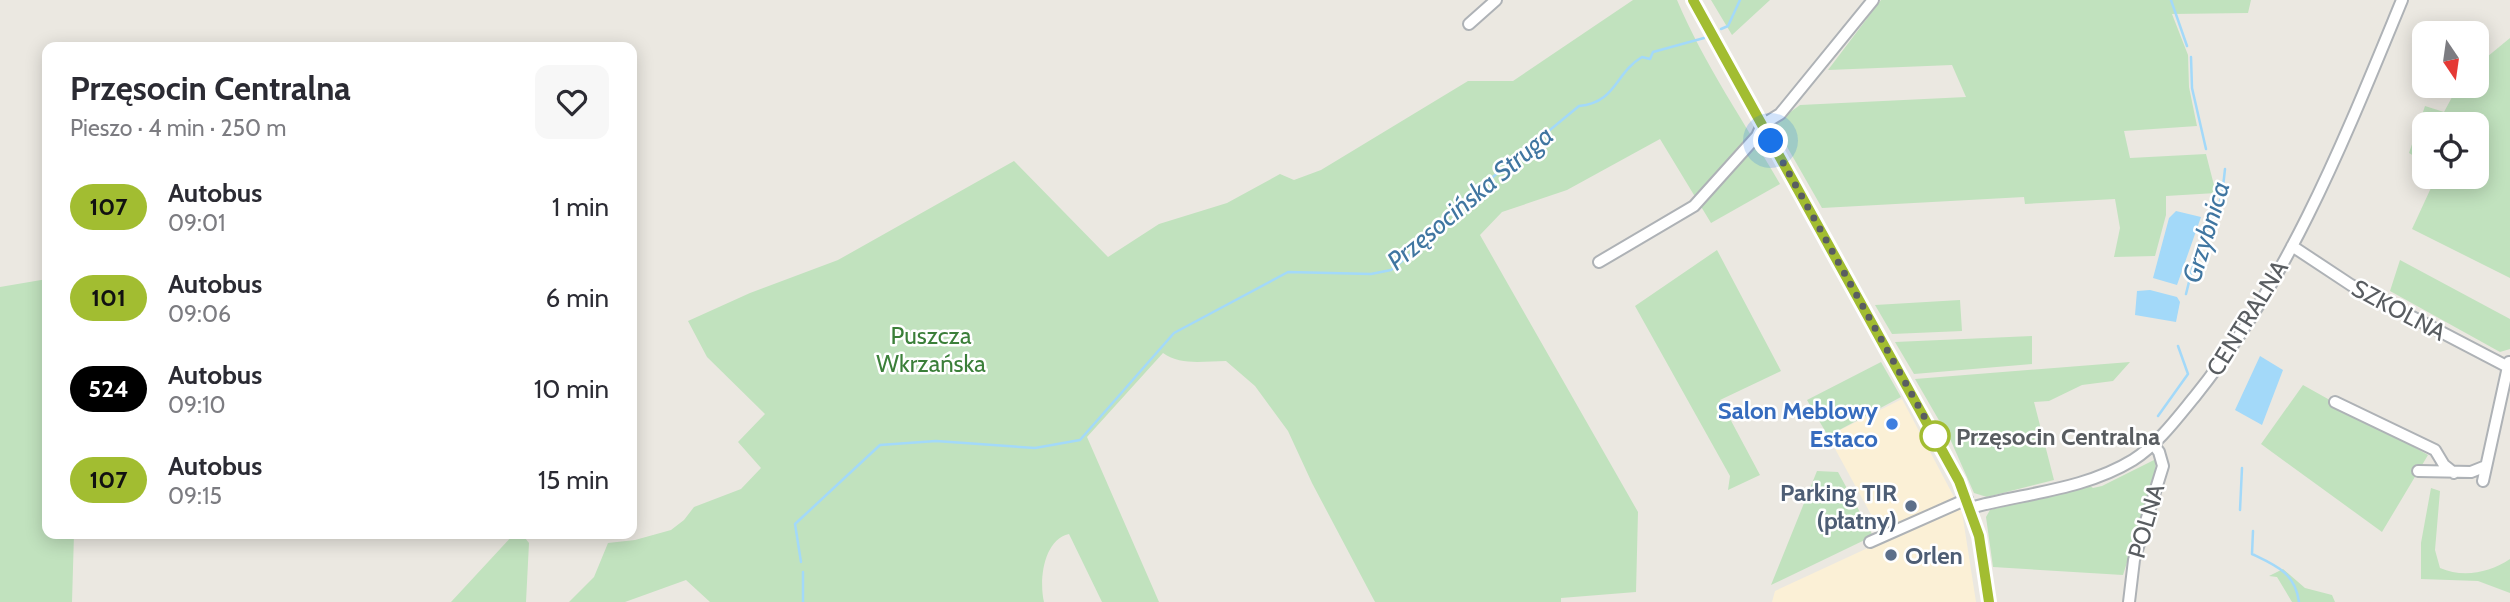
<!DOCTYPE html>
<html lang="pl">
<meta charset="utf-8">
<style>
body{margin:0;font-family:Cabin,sans-serif;background:#f7f7f7;color:#2b2b33;height:100vh;display:flex;flex-direction:column;font-size:26px;white-space:nowrap}
*{box-sizing:border-box;margin:0}
p{font-size:23px;color:#7c7c81}
.icon{flex:none;width:38px;height:38px;fill:none;stroke:currentColor;stroke-width:2;stroke-linecap:round;stroke-linejoin:round}
.map{position:relative;flex:1;overflow:hidden}
.drawer{position:absolute;left:42px;top:42px;width:595px;height:497px;display:flex;flex-direction:column;background:#fff;border-radius:14px;box-shadow:0 4px 18px #0003}
.drawer>*{flex:none}
.badge{padding:0 14px;border-radius:23px;font-size:24px;line-height:46px}
.needle{width:46px;rotate:167deg}
.buttons{position:absolute;left:2412px;top:21px;display:grid;gap:14px}
.buttons a{display:grid;place-items:center;width:77px;height:77px;border-radius:14px;background:#fff;box-shadow:0 4px 18px #0003;font-size:35px}
.you{position:absolute;width:35px;height:35px;margin:-18px;border:5px solid #fff;border-radius:50%;background:#1a73e8;box-shadow:0 0 0 10px #1a73e833}
.map>.badge{position:absolute;translate:-50% -50%;box-shadow:0 0 0 4px #fff}
.round{display:grid;place-items:center;flex:none;width:74px;height:74px;border-radius:14px;background:#f7f7f7}
.overview{display:flex;align-items:center;justify-content:space-between;height:119px;padding:0 28px}
h1{font-size:33px;font-weight:700;line-height:52px}
ul{padding:0;list-style:none}
li{display:flex;align-items:center;gap:21px;height:91px;padding:0 28px}
li div{flex:1}
li b{display:block;font-size:26px}
li em{font-style:normal}
li .badge{min-width:77px;font-weight:700;text-align:center}
.map>svg:first-child{display:block}
.commercial{fill:#fbf0d6}
.green{fill:#c1e2be}
.water{fill:#a3d9f9}
.lines{fill:none;stroke-linecap:round;stroke-linejoin:round}
.stream{stroke:#a3d9f9;stroke-width:2.5}
.minor-casing{stroke:#aeb2b6;stroke-width:14}
.minor{stroke:#fff;stroke-width:10}
.line-casing{stroke:#fff;stroke-width:16}
.line{stroke:#a2bd31;stroke-width:10}
.walk{stroke:#595d61;stroke-width:7;stroke-dasharray:0 12.6}
.shop-dot{fill:#3f7fe0;stroke:#fff;stroke-width:2.5}
.stop-dot{fill:#fff;stroke:#a2bd31;stroke-width:3.5}
.service-dot{fill:#5c6f8a;stroke:#fff;stroke-width:2.5}
.labels{text-anchor:middle;dominant-baseline:central;stroke-width:5;stroke-linejoin:round;paint-order:stroke}
.street-label{font-size:24px;fill:#595d61;stroke:#fff}
.park-label{font-size:24px;fill:#3b7f39;stroke:#fff}
.shop-label{font-size:24px;font-weight:bold;fill:#366cbe;stroke:#fff;text-anchor:end}
.stop-label{font-size:24px;font-weight:bold;fill:#595d61;stroke:#fff;text-anchor:start}
.service-label{font-size:24px;font-weight:bold;fill:#4e5e75;stroke:#fff;text-anchor:end}
.water-label{font-size:26px;font-style:italic;fill:#4076a1;stroke:#fff}
</style>
<div class="map">
<svg width="2510" height="602" viewBox="0 0 2510 602">
<rect width="100%" height="100%" fill="#ebe8e1"/>
<path class="commercial" d="M1902,399l60,113 14,90h-204l3,-11 110,-51 -57,-104z"/>
<path class="green" d="M1633,0h44c27,64 68,123 103,184l-69,39 -51,-84 -93,51 -65,22 -22,23 158,277 -2,80 -75,6v4h-186l-63,-119 -24,-52 -33,-45 -29,-25c-22,0 -45,5 -63,-8l-76,84 72,165h-57l-33,-68c-26,6 -30,47 -25,68h-334l-24,-22 -61,22h-56l25,-25 14,-34 27,-3 36,-10 13,-10 10,-13 47,-18 20,-21 -23,-26 27,-28 -58,-57 -19,-36 62,-28 88,-33 176,-99 94,96 51,-33 68,-21 53,-29 14,6 27,-10 147,-89h45z
M1711,0h59l-38,35z
M1881,0h370l-3,13 -76,1 16,41 1,32 8,39 -73,5 6,27 76,-4 10,39 -50,3v19l-11,41 -41,1 6,-29 -5,-29 -90,5 -1,-7 -202,11 -48,-84 26,-19 166,-8 -14,-32 -124,5z
M2510,38v240l-98,-49 24,-52h40v-53h-52v38l-15,-9 16,-47 19,6 14,-26h18v-20z
M1717,250l64,121 -61,29 40,75 -32,15 2,-14 -95,-170z
M2400,260l110,59v30l-10,3 -110,-61z
M47,279v255h27l-2,68h-72v-315z
M1960,300l2,31 -70,3 -17,-29z
M2032,336v28l-118,10 -19,-32z
M1881,362l20,35 -73,39 -21,-36z
M2130,362l-17,19 -31,4 -33,16 -15,1 20,78 -67,17 -13,-4 -23,-52 -36,-62z
M2303,385l125,70 -46,77 -121,-88z
M2156,459l-1,16 -32,100 -130,-8 -7,-50 4,-7 99,-25 4,3 9,-2z
M1817,471l21,1 35,64 -102,49z
M2431,488l9,3 -5,59 5,18c23,10 49,5 70,-9v34l-32,-12 -57,-2v-36z
M514,534h8l7,9 -3,59h-75z
M2283,569l22,19 27,7 3,7h-43l-15,-25 -8,-1z"/>
<path class="water" d="M2176,211l25,6 -24,68 -24,-7 16,-60z
M2150,290l27,7 3,5 -4,20 -41,-7 2,-24z
M2260,356l23,14 -21,55 -27,-15z"/>
<g class="lines">
<path class="stream" d="M2171,0l16,46
M1721,29l7,-3 12,-26
M2191,57l1,31 14,61
M2186,294l10,-40 26,-58 3,-27
M2158,416l30,-42 -10,-28
M2240,510l2,-42
M2253,531l-1,23c25,12 43,19 47,48
M801,562l-6,-38 85,-79 56,-4 99,7 45,-8 94,-107 114,-61 83,2 20,-4 37,-30 20,-26 131,-108c37,-3 36,-33 63,-49l8,2 3,-7 51,-14
M803,602v-30"/>
<defs>
<path id="minor" d="M1693,0l266,481 20,55 10,66
M1469,24l27,-24
M2292,246l59,39 159,83
M1599,262l95,-56 63,-70 5,-11 18,-11 93,-114
M2335,402l100,48 9,15 10,8
M2418,471l53,1 15,-6
M2483,481l26,-119
M1970,508c55,-15 114,-18 163,-48 25,-16 44,-42 63,-65 94,-117 149,-257 206,-395
M1870,542l97,-43
M2129,602l5,-42 29,-94 -4,-14 -6,-8"/>
</defs>
<use href="#minor" class="minor-casing"/>
<use href="#minor" class="minor"/>
</g>
<g class="lines">
<defs>
<path id="line" d="M1693,0l266,481 20,55 10,66"/>
</defs>
<use href="#line" class="line-casing"/>
<use href="#line" class="line"/>
<path class="walk" d="M1771,141l164,295"/>
</g>
<circle class="shop-dot" cx="1892" cy="424" r="7"/>
<circle class="stop-dot" cx="1935" cy="436" r="14"/>
<g class="service-dot">
<circle cx="1911" cy="506" r="7"/>
<circle cx="1891" cy="555" r="7"/>
</g>
<g class="labels">
<g class="street-label">
<text transform="translate(2399 310) rotate(28)">SZKOLNA</text>
<text transform="translate(2247 318) rotate(-58)">CENTRALNA</text>
<text transform="translate(2146 521) rotate(-74)">POLNA</text>
</g>
<g class="park-label">
<text x="931" y="335">Puszcza<tspan x="931" dy="28">Wkrzańska</tspan></text>
</g>
<g class="shop-label">
<text x="1878" y="410">Salon Meblowy<tspan x="1878" dy="28">Estaco</tspan></text>
</g>
<g class="stop-label">
<text x="1956" y="436">Przęsocin Centralna</text>
</g>
<g class="service-label">
<text x="1897" y="492">Parking TIR<tspan x="1897" dy="28">(płatny)</tspan></text>
<text x="1905" y="555" text-anchor="start">Orlen</text>
</g>
<g class="water-label">
<text transform="translate(1470 198) rotate(-40)">Przęsocińska Struga</text>
<text transform="translate(2206 232) rotate(-73)">Grzybnica</text>
</g>
</g>
</svg>
<div class="buttons">
<a><svg class="needle" viewBox="-14 -14 28 28"><path d="M0-13l5 13h-10z" fill="#e53935"/><path d="M0 13l5-13h-10z" fill="#7c7c81"/></svg></a>
<a><svg class="icon" aria-label="locate" viewBox="0 0 24 24"><circle cx="12" cy="12" r="6"/><path d="M12 2v4M12 18v4M2 12h4M18 12h4"/></svg></a>
</div>
<div class="you" style="left:1771px;top:141px"></div>
<section class="drawer">
<div class="overview"><div><h1>Przęsocin Centralna</h1><p>Pieszo · 4 min · 250 m</p></div><a class="round"><svg class="icon" aria-label="heart" viewBox="0 0 24 24"><path d="M12 20l-8-8c-3-5 5-10 8-4 3-6 11-1 8 4z"/></svg></a></div>
<ul>
<li><span class="badge" style="background:#a2bd31;color:#111">107</span><div><b>Autobus</b><p>09:01</p></div><em>1 min</em></li>
<li><span class="badge" style="background:#a2bd31;color:#111">101</span><div><b>Autobus</b><p>09:06</p></div><em>6 min</em></li>
<li><span class="badge" style="background:#000;color:#fff">524</span><div><b>Autobus</b><p>09:10</p></div><em>10 min</em></li>
<li><span class="badge" style="background:#a2bd31;color:#111">107</span><div><b>Autobus</b><p>09:15</p></div><em>15 min</em></li>
</ul>
</section>
</div>
